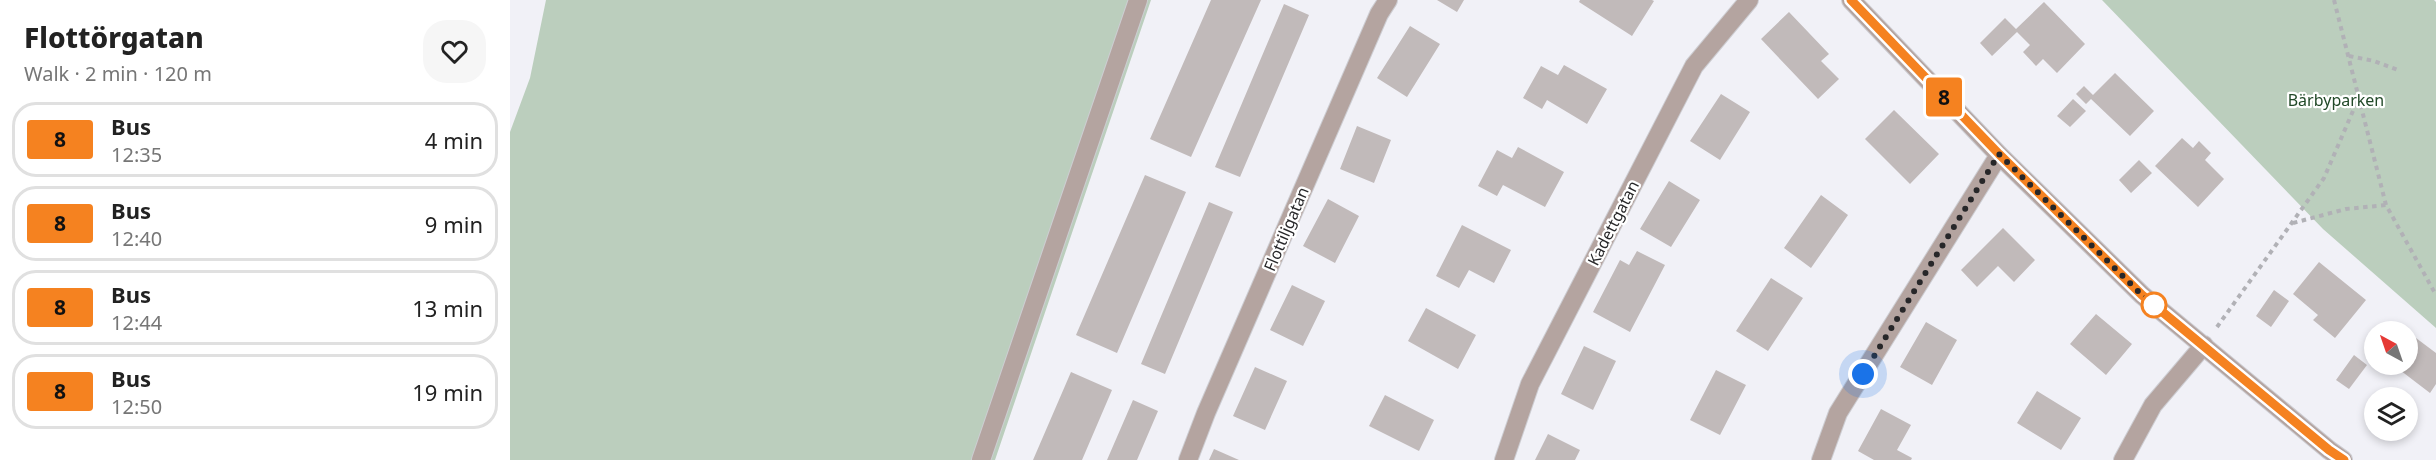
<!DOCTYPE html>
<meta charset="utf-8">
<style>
body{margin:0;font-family:"Noto Sans",sans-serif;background:#f6f6f6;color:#222;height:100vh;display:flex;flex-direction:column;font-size:22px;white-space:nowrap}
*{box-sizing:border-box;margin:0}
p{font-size:20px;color:#767676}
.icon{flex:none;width:33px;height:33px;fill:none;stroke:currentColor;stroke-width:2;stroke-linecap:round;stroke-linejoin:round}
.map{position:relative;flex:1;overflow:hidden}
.panel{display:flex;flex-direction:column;background:#fff;width:510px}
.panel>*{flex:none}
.badge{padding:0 12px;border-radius:4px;font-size:21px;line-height:39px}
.needle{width:39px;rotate:320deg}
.controls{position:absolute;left:1854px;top:321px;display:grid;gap:12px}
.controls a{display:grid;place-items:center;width:54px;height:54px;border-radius:50%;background:#fff;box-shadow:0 3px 9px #0003;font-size:30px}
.you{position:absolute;width:30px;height:30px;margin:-15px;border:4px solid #fff;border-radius:50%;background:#1a73e8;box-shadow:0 0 0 9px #1a73e833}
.map>.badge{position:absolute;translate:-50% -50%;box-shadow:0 0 0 3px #fff}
.round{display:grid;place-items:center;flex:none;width:63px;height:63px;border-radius:24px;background:#f6f6f6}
.head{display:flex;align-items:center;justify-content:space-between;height:102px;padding:0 24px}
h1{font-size:28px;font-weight:800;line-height:45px}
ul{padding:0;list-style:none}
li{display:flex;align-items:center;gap:18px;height:75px;margin:0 12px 9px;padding:0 12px;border:3px solid #e0e0e0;border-radius:24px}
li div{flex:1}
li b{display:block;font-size:22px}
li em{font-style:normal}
li .badge{min-width:66px;font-weight:700;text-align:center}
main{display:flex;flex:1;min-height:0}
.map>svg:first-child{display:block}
.green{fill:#bbcebd}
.building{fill:#c1baba}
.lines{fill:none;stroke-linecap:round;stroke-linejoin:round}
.minor-casing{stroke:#cdcdd2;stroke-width:20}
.path{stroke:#b1b1b6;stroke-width:4;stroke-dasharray:4.5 4.5;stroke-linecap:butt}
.minor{stroke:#b4a4a0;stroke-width:18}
.line-casing{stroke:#fff;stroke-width:14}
.line{stroke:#f58220;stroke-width:9}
.walk{stroke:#272729;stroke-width:6;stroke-dasharray:0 10.8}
.stop-dot{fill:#fff;stroke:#f58220;stroke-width:3}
.labels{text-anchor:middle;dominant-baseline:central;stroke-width:4.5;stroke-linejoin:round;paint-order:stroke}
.park-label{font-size:16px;fill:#214928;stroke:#fff}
.street-label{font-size:16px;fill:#272729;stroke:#fff}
</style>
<main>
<section class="panel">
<div class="head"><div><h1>Flottörgatan</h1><p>Walk · 2 min · 120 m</p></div><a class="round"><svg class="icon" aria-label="heart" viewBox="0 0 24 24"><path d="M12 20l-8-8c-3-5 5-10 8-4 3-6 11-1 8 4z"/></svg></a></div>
<ul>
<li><span class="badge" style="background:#f58220;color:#111">8</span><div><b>Bus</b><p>12:35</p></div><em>4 min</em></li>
<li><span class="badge" style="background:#f58220;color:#111">8</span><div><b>Bus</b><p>12:40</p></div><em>9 min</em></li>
<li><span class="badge" style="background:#f58220;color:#111">8</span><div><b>Bus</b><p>12:44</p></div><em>13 min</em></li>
<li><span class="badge" style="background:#f58220;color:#111">8</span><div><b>Bus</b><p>12:50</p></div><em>19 min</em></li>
</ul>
</section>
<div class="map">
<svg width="1926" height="460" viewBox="0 0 1926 460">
<rect width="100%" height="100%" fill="#f1f1f7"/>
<path class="green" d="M36,0h605l-156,460h-485v-328l20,-54z
M1592,0h332l2,2v326l-113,-99z"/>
<path class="building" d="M701,0h50l-70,157 -41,-18z
M927,0h27l-7,12z
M1070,0h72l2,1 -22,35 -53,-34z
M1534,2l41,42 -28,29 -14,-14 -7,7 -13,-14 7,-7 -13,-13 -25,24 -12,-13 25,-25 11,11z
M774,4l25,11 -69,162 -25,-10z
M1279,12l40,42 -8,7 18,18 -21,20 -57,-60z
M900,26l30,18 -33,53 -30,-19z
M1054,65l43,24 -20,35 -40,-24 -5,9 -19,-11 18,-32 17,9z
M1605,73l39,38 -24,25 -39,-37 -5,5 -10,-10 8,-8 9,9z
M1211,94l29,18 -30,48 -30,-19z
M1563,99l13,12 -16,16 -13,-11z
M1384,110l45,44 -29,30 -45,-45z
M847,126l34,14 -17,43 -34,-14z
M1672,138l11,10 6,-7 12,12 -6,7 19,19 -26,28 -43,-41z
M1008,147l46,25 -19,35 -42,-22 -6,11 -19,-10 19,-36 15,8z
M1629,160l13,13 -21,20 -12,-13z
M635,175l41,17 -69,161 -41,-18z
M1159,181l31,19 -29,47 -31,-18z
M1311,195l27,20 -37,53 -27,-20z
M818,199l31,17 -24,47 -32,-17z
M699,202l24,10 -68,162 -24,-10z
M952,225l49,25 -17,33 -25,-13 -10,18 -23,-12z
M1493,228l32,32 -21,22 -16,-16 -21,21 -16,-17z
M1127,251l28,14 -35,67 -37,-20 27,-52 9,5z
M1809,262l47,38 -31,38 -22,-18 5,-5 -25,-21z
M1261,278l32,20 -35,53 -32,-20z
M782,285l33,16 -22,45 -33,-16z
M1764,290l15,11 -18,26 -15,-11z
M916,308l50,27 -18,34 -50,-28z
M1586,314l36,30 -26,31 -36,-31z
M1416,322l31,18 -25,45 -32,-18z
M1898,332l28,21v31l-6,9 -38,-29h16z
M1074,346l32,15 -23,49 -32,-16z
M1844,355l13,10 -18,24 -13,-9z
M745,367l32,14 -22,49 -32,-14z
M1206,370l30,15 -26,50 -30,-15z
M561,372l41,18 -30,70h-49z
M1527,391l44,27 -20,32 -44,-27z
M875,395l49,25 -15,31 -50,-25z
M623,400l25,11 -21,49h-30z
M1371,409l30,16 -14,25 15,8 -1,2h-37l-16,-9z
M1038,434l32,16 -5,10h-40z
M704,449l25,11h-30z"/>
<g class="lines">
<defs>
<path id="minor" d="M1341,0l148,155 143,140 187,155 14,10
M471,460l157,-460
M678,460l18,-47 173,-399 9,-14
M994,460l26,-76 164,-318 55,-66
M1311,460l17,-47 161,-258
M1613,460l30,-55 51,-60"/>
</defs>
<use href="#minor" class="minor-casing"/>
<path class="path" d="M1824,0l52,205 50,90
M1839,56l25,5 24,9
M1783,223l53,-14 40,-4
M1707,327l107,-149 35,-81"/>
<use href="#minor" class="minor"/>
</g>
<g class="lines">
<defs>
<path id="line" d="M1341,0l148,154 143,141 187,155 15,10"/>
</defs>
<use href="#line" class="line-casing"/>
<use href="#line" class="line"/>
<path class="walk" d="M1353,374l136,-220 143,141 16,13 -4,-3"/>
</g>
<circle class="stop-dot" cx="1644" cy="305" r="12"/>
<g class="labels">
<g class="park-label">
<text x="1826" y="100">Bärbyparken</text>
</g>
<g class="street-label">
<text transform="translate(1103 223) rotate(-63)">Kadettgatan</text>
<text transform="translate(776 229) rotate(-67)">Flottiljgatan</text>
</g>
</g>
</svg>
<div class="controls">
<a><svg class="needle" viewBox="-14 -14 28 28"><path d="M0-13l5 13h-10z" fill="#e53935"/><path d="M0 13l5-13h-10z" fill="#767676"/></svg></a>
<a><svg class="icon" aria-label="layers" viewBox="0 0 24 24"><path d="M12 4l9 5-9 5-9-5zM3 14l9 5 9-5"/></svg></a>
</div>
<div class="you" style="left:1353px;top:374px"></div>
<b class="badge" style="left:1434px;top:97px;background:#f58220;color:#111">8</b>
</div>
</main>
